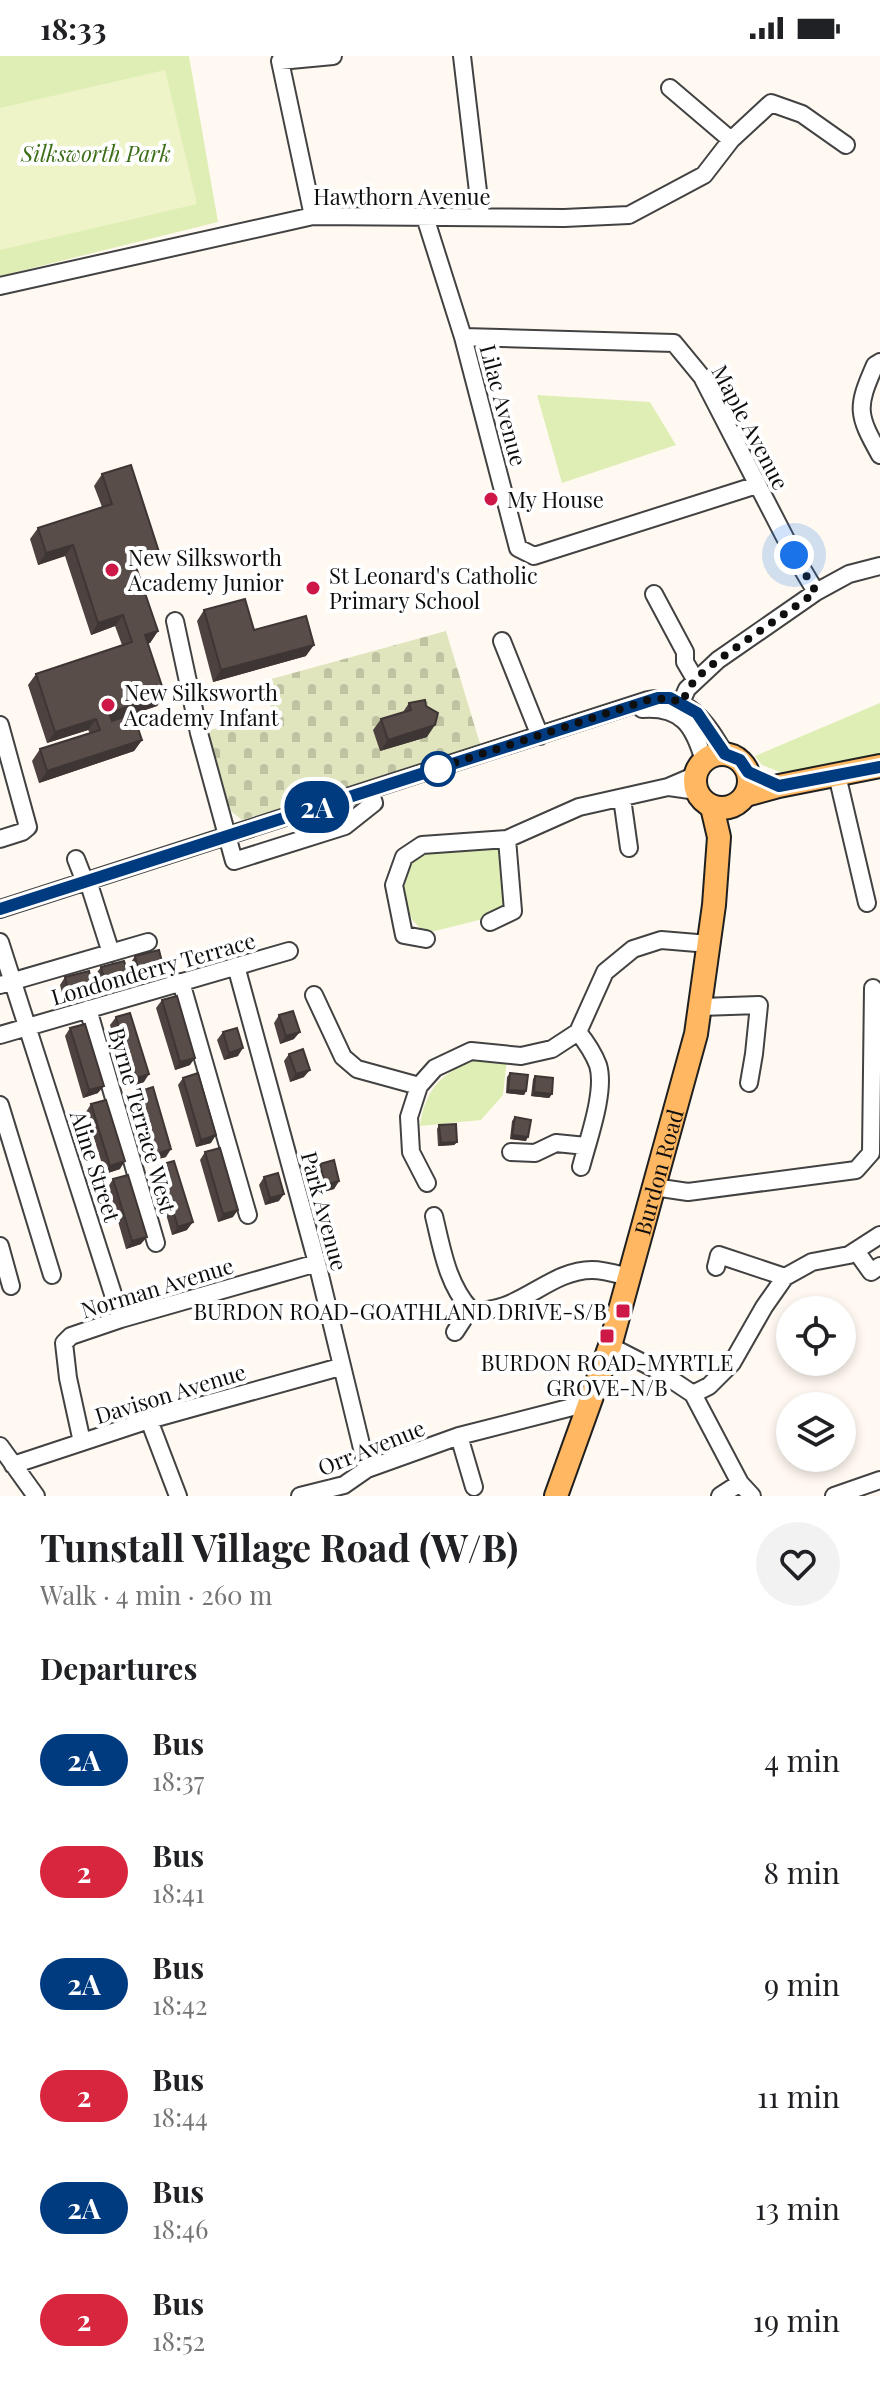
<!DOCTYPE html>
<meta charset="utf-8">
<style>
body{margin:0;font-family:"Playfair Display",serif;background:#f2f2f2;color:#202124;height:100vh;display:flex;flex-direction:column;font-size:30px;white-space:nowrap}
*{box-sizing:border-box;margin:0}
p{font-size:26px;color:#757577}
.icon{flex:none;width:44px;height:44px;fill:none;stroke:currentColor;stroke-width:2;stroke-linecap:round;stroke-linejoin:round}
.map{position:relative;height:1440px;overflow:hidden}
.details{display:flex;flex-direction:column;background:#fff;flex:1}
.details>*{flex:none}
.badge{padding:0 16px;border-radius:26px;font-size:28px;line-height:52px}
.tools{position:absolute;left:776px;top:1240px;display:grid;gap:16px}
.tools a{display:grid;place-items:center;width:80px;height:80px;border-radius:50%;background:#fff;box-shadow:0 4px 12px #0003;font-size:40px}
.you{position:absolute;width:40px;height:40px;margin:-20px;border:6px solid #fff;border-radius:50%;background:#1a73e8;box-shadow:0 0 0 12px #1a73e833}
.map>.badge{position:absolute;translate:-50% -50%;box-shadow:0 0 0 4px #fff}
h2{padding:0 40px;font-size:30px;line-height:72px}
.round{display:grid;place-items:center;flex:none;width:84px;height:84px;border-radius:42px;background:#f2f2f2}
.head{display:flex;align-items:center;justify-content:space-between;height:136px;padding:0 40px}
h1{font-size:38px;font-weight:700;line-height:60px}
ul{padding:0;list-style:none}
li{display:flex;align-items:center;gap:24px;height:112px;padding:0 40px}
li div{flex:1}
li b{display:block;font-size:30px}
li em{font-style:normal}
li .badge{min-width:88px;font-weight:700;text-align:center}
.status{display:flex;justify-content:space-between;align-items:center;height:56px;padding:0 40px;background:#fff;direction:ltr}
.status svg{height:22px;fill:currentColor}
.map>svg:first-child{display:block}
.green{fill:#dfeeb5}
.cemetery{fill:url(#cemetery-stones)}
.pitch{fill:#eef4c8}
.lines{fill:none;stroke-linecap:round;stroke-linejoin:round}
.minor-casing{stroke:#424242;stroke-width:20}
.major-casing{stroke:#202020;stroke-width:26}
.minor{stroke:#fff;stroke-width:16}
.major{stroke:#ffb761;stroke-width:22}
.wall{fill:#4d4240}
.shaded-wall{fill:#3e3634}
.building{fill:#594d4a;stroke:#3e3634;stroke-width:2}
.line-casing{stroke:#fff;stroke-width:18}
.line{stroke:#003b80;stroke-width:12}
.walk{stroke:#0f0f0f;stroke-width:8;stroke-dasharray:0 14.4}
.poi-dot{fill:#ce1847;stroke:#fff;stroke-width:3}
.stop-dot{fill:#fff;stroke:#003b80;stroke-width:4}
.labels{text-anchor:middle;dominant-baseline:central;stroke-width:8;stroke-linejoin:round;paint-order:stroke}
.park-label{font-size:22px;font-style:italic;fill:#3c6e18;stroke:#fff}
.street-label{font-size:22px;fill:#0f0f0f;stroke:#fff}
.poi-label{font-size:22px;fill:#0f0f0f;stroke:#fff;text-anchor:start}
</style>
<div class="status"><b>18:33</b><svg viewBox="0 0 49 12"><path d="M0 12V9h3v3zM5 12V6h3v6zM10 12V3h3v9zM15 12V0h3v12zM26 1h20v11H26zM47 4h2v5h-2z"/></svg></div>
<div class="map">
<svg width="880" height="1440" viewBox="0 0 880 1440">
<defs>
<pattern id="cemetery-stones" width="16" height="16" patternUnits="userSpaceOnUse" patternTransform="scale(2)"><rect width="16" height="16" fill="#e0e5be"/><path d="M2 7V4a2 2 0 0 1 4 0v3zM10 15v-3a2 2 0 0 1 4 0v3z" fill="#bfc3a2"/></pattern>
</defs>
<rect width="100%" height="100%" fill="#fff9f1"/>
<path class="green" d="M0,0h189l29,166 -218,54z
M537,339l113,7 26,43 -114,38z
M880,647v52l-95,19 -23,-9 -7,-9z
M499,786l6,62 -22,15 -56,14c-22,-13 -23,-35 -24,-59l11,-14 14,-10z
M479,1003h28l-4,36 -22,25 -61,6c5,-38 23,-55 59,-67z"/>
<path class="cemetery" d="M446,575l35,116 -239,73 -11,-9 -28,-79 69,-20 -8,-31z"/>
<path class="pitch" d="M165,14l32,134 -197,46v-142z"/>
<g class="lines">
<defs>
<path id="minor" d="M462,0l19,161
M670,32l61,52
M313,160l-33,-155 53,-5
M425,161l38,120 55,211 16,8 223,-71
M0,230l313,-70 251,2 65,-3 75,-40 27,-35 40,-37 31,11 44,31
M463,281l211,6 28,34 92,178 22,37
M880,306l-5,3c-19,43 -18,49 5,90
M654,538l31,58v10l10,17
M175,565l24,112 35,128 111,-35 29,-23 -4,-13
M502,585l38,95
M642,653c40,-3 52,17 62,52
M676,658l11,-25 31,-29 98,-68 33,-18 31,-8
M0,669l28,102 -6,5 -22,7
M837,719l30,128
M669,731l28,4
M622,742l7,50
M76,803l9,23
M88,825l23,72
M0,853l648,-209c40,-7 59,23 77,54
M490,866l23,-11 -6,-72
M426,883l-22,-4 -10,-50 10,-28 18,-12 85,-6 72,-32 89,-20 28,-12
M0,886l121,377
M236,910l81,297 50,206
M181,926l67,233
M0,929l148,-43
M314,939l29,62 14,12 62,17
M701,951l58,-2 -5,49 -5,29
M88,953l68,234
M578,976c8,10 15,20 20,33 8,26 -10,75 -17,102
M0,979l289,-84
M0,1049l52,170
M511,1096l24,1 21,-10 30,3
M427,1127l-16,-31 -2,-35 10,-31 16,-18 36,-17 50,5 31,-7 26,-17 27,-60 28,-23 28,-9 48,4
M654,1131l34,5 168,-22 15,-17 2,-165
M434,1160c8,33 13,67 36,93 46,9 77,-39 122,-39 12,0 25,4 37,7
M0,1190l11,40
M856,1195l15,21 9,-6
M716,1211l3,-12 66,22
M455,1276l15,-23
M610,1290l47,24 36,24 47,89 12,13
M693,1338l16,-8 23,-23 32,-56 21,-30 27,-15 37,-7 31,-20
M149,1364l29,76
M459,1380l15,51
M82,1386l-14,-64 -4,-35 7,-7 50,-17 196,-56
M0,1390l36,50
M13,1409l136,-45 191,-53
M300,1440l44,-11 23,-16 92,-33 129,-33
M720,1440l20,-13
M834,1440l46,-16"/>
<g id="major">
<circle cx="722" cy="725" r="27"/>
<path d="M746,739l33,-9 101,-20"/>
<path id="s1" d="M556,1440l54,-150 86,-312 18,-129 5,-68 -7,-30"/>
</g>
</defs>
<use href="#minor" class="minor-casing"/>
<use href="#major" class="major-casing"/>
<use href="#minor" class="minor"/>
<use href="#major" class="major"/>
</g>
<path class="wall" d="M102,418l50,90 -15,4 21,63 -8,12h-2l17,52 -8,11 -24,8 9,26 -8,11 -95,32 -7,-22 8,-12 50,-16 -2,-3 -41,13 -19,-58 8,-11 86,-29 -7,-19 -24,9 -26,-79 -27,9 -8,-26 8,-11 64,-21 -8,-21z
M204,554l50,20 52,26 -93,26 -16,-61z
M409,647l17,3 1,31 -47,14 -7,-21 8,-11 22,-7z
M135,900l27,6 -5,8 -24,6 -3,-12z
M101,911l27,6 -6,7 -23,7 -4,-12z
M65,921l22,14 -24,6 -3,-12z
M162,944l28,65 -15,5 -19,-62z
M279,959l15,24 -14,5 -6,-21z
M116,961l28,65 -15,5 -19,-62z
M70,972l28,65 -15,5 -18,-62z
M223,976l15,24 -14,4 -7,-20z
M289,998l15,23 -14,5 -6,-21z
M510,1017l16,18 -2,4 -18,-2 1,-16z
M535,1020l17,18 -3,4 -18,-2 2,-17z
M183,1022l28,65 -15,4 -18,-62z
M138,1036l28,65 -15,4 -19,-62z
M91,1048l29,65 -15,5 -19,-62z
M515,1061l11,24 -16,-2 2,-18z
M439,1069l18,17 -3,3 -16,1 -1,-17z
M205,1096l28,65 -15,5 -18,-62z
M320,1108l19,17 -5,8 -14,4 -6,-21z
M159,1109l28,65 -15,5 -18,-63z
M264,1121l15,24 -14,4 -6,-20z
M113,1123l28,65 -15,5 -18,-62z"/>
<path class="shaded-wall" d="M73,489l-8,11 -27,9 8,-12z
M159,496l-7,12 -26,8 8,-11z
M123,559l-8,11 -24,9 7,-12z
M158,575l-8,12 -13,4 8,-12z
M314,589l-8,11 -93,26 8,-12z
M165,639l-8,11 -56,19 8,-12z
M96,663l-8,11 -41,13 8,-11z
M435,669l-8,12 -47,14 8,-11z
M142,684l-8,11 -95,32 8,-12z
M162,906l-5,8 -24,6 5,-7z
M128,917l-6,7 -23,7 5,-8z
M92,927l-5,8 -24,6 5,-7z
M300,976l-6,7 -14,5 6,-8z
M243,992l-5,8 -14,4 5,-7z
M195,1002l-5,7 -15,5 5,-8z
M310,1014l-6,7 -14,5 6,-8z
M149,1018l-5,8 -15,5 5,-8z
M104,1030l-6,7 -15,5 6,-8z
M508,1034l18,1 -2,4 -18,-2z
M534,1036l18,2 -3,4 -18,-2z
M216,1079l-5,8 -15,4 5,-7z
M512,1079l16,2 -2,4 -16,-2z
M457,1086l-3,3 -16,1 3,-3z
M171,1093l-5,8 -15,4 5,-7z
M125,1105l-5,8 -15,5 5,-8z
M339,1125l-5,8 -14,4 5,-8z
M284,1138l-5,7 -14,4 5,-7z
M238,1154l-5,7 -15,5 5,-8z
M193,1166l-6,8 -15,5 6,-8z
M147,1181l-6,7 -15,5 6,-8z"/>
<path class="building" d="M131,409l28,87 -25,9 24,70 -13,4 20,60 -56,18 3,8 21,-7 9,26 -95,31 -7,-22 60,-19 -4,-11 -41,13 -19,-58 96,-32 -9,-27 -25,8 -25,-78 -27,8 -8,-25 74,-24 -10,-30z
M245,543l9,31 52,-14 8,29 -93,25 -17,-60z
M425,644l1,6 12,7 -3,12 -47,15 -7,-21 30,-9 -2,-7z
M159,894l3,12 -24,7 -3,-13z
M124,905l4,12 -24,6 -3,-12z
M89,915l3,12 -24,7 -3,-13z
M177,940l18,62 -15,4 -18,-62z
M293,955l7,21 -14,4 -7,-21z
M130,957l19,61 -15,5 -18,-62z
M85,968l19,62 -15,4 -19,-62z
M237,972l6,20 -14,5 -6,-21z
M303,993l7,21 -14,4 -7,-20z
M198,1017l18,62 -15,5 -18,-62z
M510,1017l18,2 -2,16 -18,-1z
M535,1020l18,2 -1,16 -18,-2z
M153,1031l18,62 -15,5 -18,-62z
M106,1044l19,61 -15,5 -19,-62z
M515,1061l16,3 -3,17 -16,-2z
M456,1068l1,18 -16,1 -2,-18z
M220,1092l18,62 -15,4 -18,-62z
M334,1104l5,21 -14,4 -5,-21z
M174,1105l19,61 -15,5 -19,-62z
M278,1117l6,21 -14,4 -6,-21z
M128,1119l19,62 -15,4 -19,-62z"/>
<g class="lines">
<defs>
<path id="line" d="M0,853l658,-211h12l27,15 28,41 15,6 8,12 31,14 101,-19"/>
</defs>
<use href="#line" class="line-casing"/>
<use href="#line" class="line"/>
<path class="walk" d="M438,713l-12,3 222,-72 22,-2 11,5 14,-24 23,-19 98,-68 -22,-37"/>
</g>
<g class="poi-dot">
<circle cx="491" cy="443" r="8"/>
<circle cx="112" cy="514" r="8"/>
<circle cx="313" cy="532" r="8"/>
<circle cx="108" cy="649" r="8"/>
<rect x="615" y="1247" width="16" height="16" rx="4"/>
<rect x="599" y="1272" width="16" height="16" rx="4"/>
</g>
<circle class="stop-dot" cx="438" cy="713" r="16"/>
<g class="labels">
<g class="park-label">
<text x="96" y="97">Silksworth Park</text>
</g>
<g class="street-label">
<text x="402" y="140">Hawthorn Avenue</text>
<text transform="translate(504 349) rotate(75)">Lilac Avenue</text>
<text transform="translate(751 371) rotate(62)">Maple Avenue</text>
<text transform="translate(153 912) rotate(-16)">Londonderry Terrace</text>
<text transform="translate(143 1064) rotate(74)">Byrne Terrace West</text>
<text transform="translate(96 1110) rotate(72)">Aline Street</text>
<text stroke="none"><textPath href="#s1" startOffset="340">Burdon Road</textPath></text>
<text transform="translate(325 1155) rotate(75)">Park Avenue</text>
<text transform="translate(157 1231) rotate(-17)">Norman Avenue</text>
<text transform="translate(170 1337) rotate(-17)">Davison Avenue</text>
<text transform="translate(371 1391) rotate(-22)">Orr Avenue</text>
</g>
<g class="poi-label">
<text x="507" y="443">My House</text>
<text x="128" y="501">New Silksworth<tspan x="128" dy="25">Academy Junior</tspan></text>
<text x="329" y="519">St Leonard's Catholic<tspan x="329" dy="25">Primary School</tspan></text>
<text x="124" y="636">New Silksworth<tspan x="124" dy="25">Academy Infant</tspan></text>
<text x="607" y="1255" text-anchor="end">BURDON ROAD-GOATHLAND DRIVE-S/B</text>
<text x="607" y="1306" text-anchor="middle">BURDON ROAD-MYRTLE<tspan x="607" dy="25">GROVE-N/B</tspan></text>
</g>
</g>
</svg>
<div class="tools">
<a><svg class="icon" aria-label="locate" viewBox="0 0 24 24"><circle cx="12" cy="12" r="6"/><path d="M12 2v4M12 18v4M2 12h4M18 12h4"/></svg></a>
<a><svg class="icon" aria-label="layers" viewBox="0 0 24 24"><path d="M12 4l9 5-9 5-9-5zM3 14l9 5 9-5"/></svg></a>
</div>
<div class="you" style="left:794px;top:499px"></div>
<b class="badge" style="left:317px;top:751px;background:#003b80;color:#fff">2A</b>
</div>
<section class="details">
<div class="head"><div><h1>Tunstall Village Road (W/B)</h1><p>Walk · 4 min · 260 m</p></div><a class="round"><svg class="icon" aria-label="heart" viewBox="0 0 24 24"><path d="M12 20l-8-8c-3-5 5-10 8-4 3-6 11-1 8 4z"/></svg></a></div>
<h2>Departures</h2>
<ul>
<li><span class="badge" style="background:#003b80;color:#fff">2A</span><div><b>Bus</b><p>18:37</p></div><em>4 min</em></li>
<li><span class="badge" style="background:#d7263d;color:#fff">2</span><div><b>Bus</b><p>18:41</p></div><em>8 min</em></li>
<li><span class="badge" style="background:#003b80;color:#fff">2A</span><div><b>Bus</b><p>18:42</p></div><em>9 min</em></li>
<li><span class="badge" style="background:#d7263d;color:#fff">2</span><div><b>Bus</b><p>18:44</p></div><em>11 min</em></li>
<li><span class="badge" style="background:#003b80;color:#fff">2A</span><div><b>Bus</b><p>18:46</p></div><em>13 min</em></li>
<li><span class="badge" style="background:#d7263d;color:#fff">2</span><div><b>Bus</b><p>18:52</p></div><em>19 min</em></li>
</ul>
</section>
